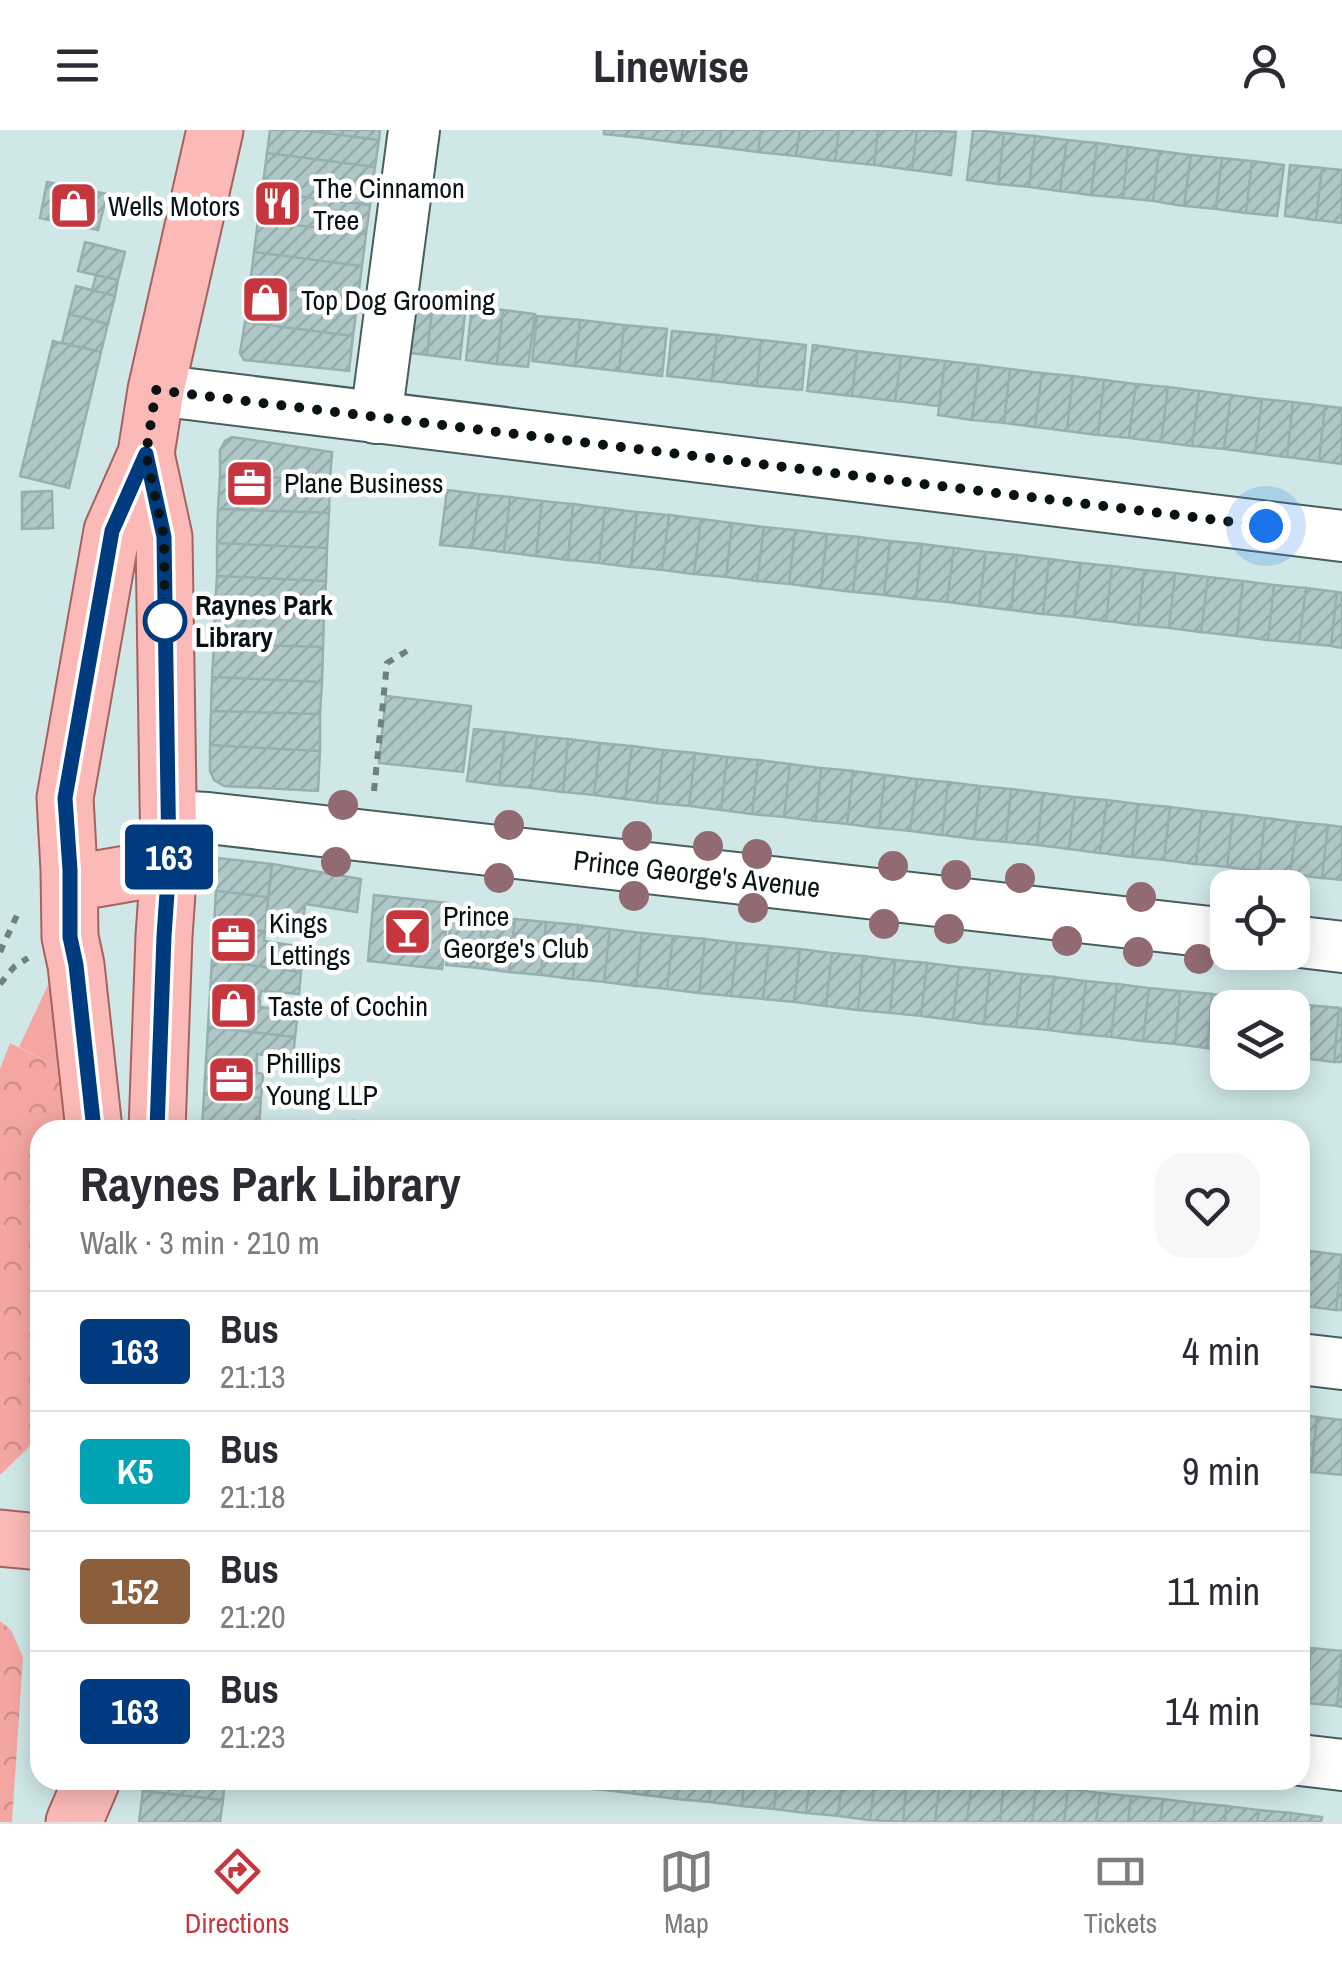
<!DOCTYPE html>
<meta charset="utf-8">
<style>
body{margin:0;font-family:"Archivo Narrow",sans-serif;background:#f7f7f7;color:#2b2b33;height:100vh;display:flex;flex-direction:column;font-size:38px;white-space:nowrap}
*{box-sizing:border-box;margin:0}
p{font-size:32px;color:#7c7c81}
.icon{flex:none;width:55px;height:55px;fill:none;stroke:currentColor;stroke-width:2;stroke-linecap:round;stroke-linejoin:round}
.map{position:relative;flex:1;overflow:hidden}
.side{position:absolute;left:30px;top:990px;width:1280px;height:670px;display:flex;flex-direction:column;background:#fff;border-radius:30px;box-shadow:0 5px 25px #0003}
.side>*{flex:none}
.badge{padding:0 20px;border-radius:8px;font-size:35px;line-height:65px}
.tools{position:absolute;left:1210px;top:740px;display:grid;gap:20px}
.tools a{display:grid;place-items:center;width:100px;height:100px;border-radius:20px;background:#fff;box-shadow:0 5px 25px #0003;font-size:50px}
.you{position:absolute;width:50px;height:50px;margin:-25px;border:8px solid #fff;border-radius:50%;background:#1a73e8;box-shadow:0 0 0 15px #1a73e833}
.map>.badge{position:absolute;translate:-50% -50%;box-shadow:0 0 0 5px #fff}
.round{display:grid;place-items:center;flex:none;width:105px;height:105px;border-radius:30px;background:#f7f7f7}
.summary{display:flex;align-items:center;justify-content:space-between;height:170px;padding:0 50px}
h1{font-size:48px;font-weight:700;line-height:75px}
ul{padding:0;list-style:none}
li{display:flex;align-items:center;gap:30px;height:120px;padding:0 50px;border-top:2px solid #e1e1e2}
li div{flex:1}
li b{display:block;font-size:38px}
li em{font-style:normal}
li .badge{min-width:110px;font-weight:700;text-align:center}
header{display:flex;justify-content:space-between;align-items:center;height:130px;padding:0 50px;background:#fff;font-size:45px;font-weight:700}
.tabs{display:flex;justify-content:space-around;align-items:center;height:140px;border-top:2px solid #e1e1e2;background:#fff;font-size:28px;color:#7c7c81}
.tabs a{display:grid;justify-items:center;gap:5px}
.tabs .on{color:#c6363f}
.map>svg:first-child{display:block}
.grass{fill:#f5a6a2}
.forest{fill:url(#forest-crowns)}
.building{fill:url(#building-hatch);stroke:#97afaf;stroke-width:2.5}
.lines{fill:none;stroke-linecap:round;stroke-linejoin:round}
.minor-casing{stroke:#485e5d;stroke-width:54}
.major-casing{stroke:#a5625f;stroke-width:59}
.path{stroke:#6f8080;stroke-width:6;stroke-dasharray:8 8;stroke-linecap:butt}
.minor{stroke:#fff;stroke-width:50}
.major{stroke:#fbbab8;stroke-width:55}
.tree{fill:#926a71}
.line-casing{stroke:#fff;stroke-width:22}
.line{stroke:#003b80;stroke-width:15}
.walk{stroke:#0a1313;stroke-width:10;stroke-dasharray:0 18}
.stop-dot{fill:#fff;stroke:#003b80;stroke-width:5}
.labels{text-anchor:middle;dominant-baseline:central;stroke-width:9;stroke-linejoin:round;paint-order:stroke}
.poi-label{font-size:28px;fill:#0a1313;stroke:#fff;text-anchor:start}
.stop-label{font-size:28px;font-weight:bold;fill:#0a1313;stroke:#fff;text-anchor:start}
.street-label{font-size:28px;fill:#0a1313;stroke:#fff}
</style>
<header><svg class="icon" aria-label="menu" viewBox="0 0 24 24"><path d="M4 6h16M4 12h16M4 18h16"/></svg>Linewise<svg class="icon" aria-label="person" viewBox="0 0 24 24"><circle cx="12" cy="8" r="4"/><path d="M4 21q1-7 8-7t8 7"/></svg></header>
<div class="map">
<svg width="1342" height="1692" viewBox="0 0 1342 1692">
<defs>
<pattern id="forest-crowns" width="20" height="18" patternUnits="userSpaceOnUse" patternTransform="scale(2.5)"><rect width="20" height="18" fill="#f5a6a2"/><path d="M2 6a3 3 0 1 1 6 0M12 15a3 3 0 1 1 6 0" fill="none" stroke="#d18e8b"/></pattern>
<pattern id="building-hatch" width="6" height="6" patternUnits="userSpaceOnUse" patternTransform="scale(2.5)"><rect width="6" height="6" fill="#afc8c7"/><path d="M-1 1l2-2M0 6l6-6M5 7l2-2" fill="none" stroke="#95abaa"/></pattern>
</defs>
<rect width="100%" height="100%" fill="#cfe8e7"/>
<path class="grass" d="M48,855l7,5 4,78 -40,-21z"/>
<path class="forest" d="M10,913l49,25 7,16 1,46h-27v298l-11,19 -29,28v-406z
M0,1491l11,9 12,27 -11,165h-12z"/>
<path class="building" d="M270,0h32l77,10 -4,27 -108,-14z
M302,0h78l-1,10z
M604,0h39l-1,8 -38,-4z
M643,0h40l-2,13 -39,-5z
M683,0h38l-2,17 -38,-4z
M721,0h40l-3,22 -39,-5z
M761,0h39l-4,26 -38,-4z
M800,0h39l-4,31 -39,-5z
M839,0h39l-4,35 -39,-4z
M878,0h39l-5,40 -38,-5z
M917,0l39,2 -5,43 -39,-5z
M973,0l31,3 -6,51 -31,-4z
M1004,3l31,3 -6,51 -31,-3z
M1035,6l32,4 -7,51 -31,-4z
M1067,10l30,3 -6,52 -31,-4z
M1097,13l31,4 -5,51 -32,-3z
M1128,17l31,4 -6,50 -30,-3z
M1159,21l32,4 -7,51 -31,-5z
M267,23l108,14 -5,38 -108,-13z
M1191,25l31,3 -6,51 -32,-3z
M1222,28l30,3 -6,52 -30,-4z
M1252,31l32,4 -7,51 -31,-3z
M1290,35l32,3 -6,52 -31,-4z
M1322,38l20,2v53l-26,-3z
M47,52l60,12 -9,36 -58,-12z
M262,62l108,13 -4,29 -108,-14z
M258,90l108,14 -4,32 -108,-14z
M85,112l40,10 -7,28 -40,-9z
M254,122l108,14 -4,32 -108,-14z
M96,145l22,5 -3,16 -23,-6z
M250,154l108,14 -5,38 -108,-14z
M76,156l39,10 -7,28 -39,-10z
M401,167l32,4 -6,54 -33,-4z
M433,171l33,3 -6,55 -33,-4z
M472,176l31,4 -6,54 -31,-4z
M503,180l32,4 -7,53 -31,-3z
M69,184l39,10 -7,28 -39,-9z
M537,186l43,4 -5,46 -43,-5z
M580,190l44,5 -5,46 -44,-5z
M245,192l108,14 -4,35 -105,-11 -4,-7z
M624,195l43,4 -5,47 -43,-5z
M672,201l45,4 -5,46 -45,-5z
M717,205l44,5 -4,46 -45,-5z
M761,210l45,5 -4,45 -45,-4z
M53,211l48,11 -32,136 -49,-12z
M813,215l44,6 -5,45 -45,-5z
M857,221l44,5 -6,45 -43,-5z
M901,226l44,5 -6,45 -44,-5z
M945,231l34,4 -7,55 -34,-5z
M979,235l31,4 -6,54 -32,-3z
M1010,239l32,4 -7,54 -31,-4z
M1042,243l31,3 -6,55 -32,-4z
M1073,246l31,4 -6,55 -31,-4z
M1104,250l32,4 -7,54 -31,-3z
M1136,254l32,3 -7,55 -32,-4z
M1168,257l31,4 -7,55 -31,-4z
M1199,261l32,4 -7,54 -32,-3z
M1231,265l31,4 -7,54 -31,-4z
M1262,269l31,3 -6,55 -32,-4z
M1293,272l32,4 -6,55 -32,-4z
M1325,276l17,2v56l-23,-3z
M232,307l100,15 -2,27 -110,-3v-26l5,-9z
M220,346l110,3 -1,34 -111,-4z
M447,360l32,4 -7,54 -32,-3z
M52,361l1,37 -31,1v-37z
M479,364l31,3 -6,55 -32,-4z
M510,367l32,4 -6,55 -32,-4z
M542,371l31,3 -5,56 -32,-4z
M573,374l32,4 -6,55 -31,-3z
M605,378l32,4 -6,55 -32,-4z
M218,379l111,4 -2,35 -110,-5z
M637,382l32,3 -7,55 -31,-3z
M669,385l32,4 -7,55 -32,-4z
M701,389l31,4 -6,54 -32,-3z
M732,393l32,4 -7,54 -31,-4z
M764,397l31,3 -6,54 -32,-3z
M795,400l32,4 -6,54 -32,-4z
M827,404l32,3 -6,55 -32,-4z
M859,407l31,4 -6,54 -31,-3z
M890,411l32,3 -6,55 -32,-4z
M217,413l110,5 -1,33 -109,-5z
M922,414l32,4 -7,54 -31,-3z
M954,418l32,4 -7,54 -32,-4z
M986,422l31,3 -6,55 -32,-4z
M1017,425l32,4 -6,55 -32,-4z
M1049,429l32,4 -7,54 -31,-3z
M1081,433l31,3 -6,55 -32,-4z
M1112,436l32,4 -6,55 -32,-4z
M1144,440l31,3 -6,55 -31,-3z
M1175,443l33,4 -7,55 -32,-4z
M217,446l109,5 -2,34 -109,-5z
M1208,447l35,4 -6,55 -36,-4z
M1243,451l31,4 -6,55 -31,-4z
M1274,455l32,3 -7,55 -31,-3z
M1306,458l31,4 -6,54 -32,-3z
M1337,462l5,1v55l-11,-2z
M215,480l109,5 -1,32 -109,-3z
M214,514l109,3 -1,35 -110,-5z
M212,547l110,5 -2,32 -109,-3z
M386,566l85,10 -8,66 -84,-9z
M211,581l109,3v37l-110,-6z
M474,599l31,3 -6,53 -32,-4z
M505,602l32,4 -6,52 -32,-3z
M537,606l31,3 -5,53 -32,-4z
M568,609l32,4 -6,52 -31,-3z
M600,613l32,3 -7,53 -31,-4z
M210,615l110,6 -2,40 -94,-5 -10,-6 -4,-9z
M632,616l31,4 -6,53 -32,-4z
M663,620l32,3 -6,53 -32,-3z
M695,623l32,4 -6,53 -32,-4z
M727,627l31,3 -6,54 -31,-4z
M758,630l32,4 -6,53 -32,-3z
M790,634l31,4 -5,53 -32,-4z
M821,638l32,3 -6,53 -31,-3z
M853,641l32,4 -6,53 -32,-4z
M885,645l32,4 -7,52 -31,-3z
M917,649l31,3 -6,53 -32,-4z
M948,652l32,4 -6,53 -32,-4z
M980,656l31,3 -5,53 -32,-3z
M1011,659l32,4 -6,52 -31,-3z
M1043,663l32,4 -6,52 -32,-4z
M1075,667l32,3 -7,53 -31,-4z
M1107,670l31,4 -6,53 -32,-4z
M1138,674l32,3 -6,53 -32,-3z
M1170,677l32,4 -6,53 -32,-4z
M1202,681l31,3 -6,53 -31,-3z
M1233,684l32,4 -6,53 -32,-4z
M1265,688l32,4 -7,52 -31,-3z
M1297,692l31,3 -6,53 -32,-4z
M1328,695l14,2v53l-20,-2z
M218,728l54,6 -4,33 -52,-6z
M272,734l89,15 -4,33 -52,-8 -2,22 -37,-4z
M216,761l52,6 -3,34 -51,-5z
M374,765l75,8 -7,66 -74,-8z
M452,782l31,3 -6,53 -31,-3z
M483,785l32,4 -6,53 -32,-4z
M515,789l31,3 -5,53 -32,-3z
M546,792l32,3 -5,54 -32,-4z
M578,795l32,4 -6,53 -31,-3z
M214,796l51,5 -1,10 40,6 -3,25 -89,-12z
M610,799l32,4 -6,53 -32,-4z
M642,803l31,3 -6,53 -31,-3z
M673,806l32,3 -6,54 -32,-4z
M705,809l32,4 -6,53 -32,-3z
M737,813l32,3 -6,53 -32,-3z
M769,816l31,3 -6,53 -31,-3z
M800,819l32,4 -6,53 -32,-4z
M832,823l31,3 -5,54 -32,-4z
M863,826l32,4 -5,53 -32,-3z
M212,830l89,12 -2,22 -38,-3 -1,8 -50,-6z
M895,830l32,3 -6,53 -31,-3z
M927,833l32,4 -6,53 -32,-4z
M959,837l31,3 -6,54 -31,-4z
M990,840l32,4 -6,53 -32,-3z
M1022,844l32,3 -6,53 -32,-3z
M1054,847l32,4 -6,53 -32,-4z
M1086,851l31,3 -6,53 -31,-3z
M1117,854l32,4 -6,53 -32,-4z
M1149,858l31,3 -5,53 -32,-3z
M1180,861l32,3 -5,54 -32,-4z
M210,863l50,6v8l38,4 -3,26 -87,-10z
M1212,864l32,4 -1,10h-15v42l-21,-2z
M1244,868l32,3 -1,7h-32z
M1276,871l31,4 -5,53 -10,-1v-49h-17z
M1307,875l32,3 -5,54 -32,-4z
M1339,878l3,1v53h-8z
M208,897l87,10 -2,21 -36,-4v11l-51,-4z
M206,931l51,4v8l6,1 -2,24 -57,-4z
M204,964l57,4 -2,32 -57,-2z
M353,991l82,8 12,1h-94z
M1300,1120l10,1 -6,55h-4z
M1310,1121l32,4 -6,55 -32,-4z
M1342,1127v53h-6z
M1300,1285l17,2 -6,55 -11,-2z
M1317,1287l25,3v55l-31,-3z
M1300,1516l11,2 -5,55 -6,-1z
M1311,1518l31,3 -5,55 -31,-3z
M1342,1526v51l-5,-1z
M144,1650h81l-2,20 -80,-9z
M548,1650h34l-1,8 -33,-4z
M582,1650h32l-1,11 -32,-3z
M614,1650h33l-2,15 -32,-4z
M647,1650h32l-2,19 -32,-4z
M679,1650h33l-3,22 -32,-3z
M712,1650h32l-2,26 -33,-4z
M744,1650h33l-3,29 -32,-3z
M777,1650h33l-4,33 -32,-4z
M810,1650h32l-4,36 -32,-3z
M842,1650h33l-5,40 -32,-4z
M875,1650h32l-4,42 -33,-2z
M907,1650h33l-5,42h-32z
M940,1650h32l-5,42h-32z
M972,1650l32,2 -4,40h-33z
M1004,1652l32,3 -4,37h-32z
M1036,1655l32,4 -4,33h-32z
M1068,1659l32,4 -4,29h-32z
M143,1661l80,9 -3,22h-81z
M1100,1663l31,3 -3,26h-32z
M1131,1666l32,3 -3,23h-32z
M1163,1669l32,4 -2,19h-33z
M1195,1673l31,3 -1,16h-32z
M1226,1676l33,4 -2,12h-32z
M1259,1680l32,3 -1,9h-33z
M1291,1683l31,4 -1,5h-31z"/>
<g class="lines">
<defs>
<g id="minor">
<path d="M156,260l1186,146"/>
<path d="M376,288l38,-288"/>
<path id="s1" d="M168,686l40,2 1020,116"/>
<path d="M1292,811l50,6"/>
<path d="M1300,1229l42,5"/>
<path d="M1300,1630l42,5"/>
</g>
<path id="major" d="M146,324l18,83 5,327 -5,72 -7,194
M69,740l22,10 58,-10 20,-28
M94,1000l-18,-165 -6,-28 -1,-67 -4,-72 47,-267 34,-77 10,-64 59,-260
M0,1408l40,4
M74,1692l18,-42"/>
</defs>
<use href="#minor" class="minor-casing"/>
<use href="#major" class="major-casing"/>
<path class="path" d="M374,661l13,-128 20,-12
M0,822l18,-39
M0,854l14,-17 14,-9"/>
<use href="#minor" class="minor"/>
<use href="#major" class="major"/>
</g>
<g class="tree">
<circle cx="343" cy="675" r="15"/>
<circle cx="509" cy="695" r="15"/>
<circle cx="637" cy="706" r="15"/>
<circle cx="708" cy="716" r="15"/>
<circle cx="757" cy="724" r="15"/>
<circle cx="336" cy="732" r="15"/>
<circle cx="893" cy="736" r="15"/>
<circle cx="956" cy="745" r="15"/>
<circle cx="499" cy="748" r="15"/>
<circle cx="1020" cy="748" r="15"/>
<circle cx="634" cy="766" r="15"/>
<circle cx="1141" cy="767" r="15"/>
<circle cx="753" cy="778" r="15"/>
<circle cx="884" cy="794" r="15"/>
<circle cx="949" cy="799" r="15"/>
<circle cx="1067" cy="811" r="15"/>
<circle cx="1138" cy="822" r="15"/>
<circle cx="1199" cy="829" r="15"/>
</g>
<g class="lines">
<defs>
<path id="line" d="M94,1000l-18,-165 -6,-28v-67l-5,-72 47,-267 34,-77 18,83 5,327 -5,72 -7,194"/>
</defs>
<use href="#line" class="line-casing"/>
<use href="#line" class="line"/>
<path class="walk" d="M165,491l-1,-84 -18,-83 10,-64 1110,136"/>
</g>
<defs>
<symbol id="restaurant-square" viewBox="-11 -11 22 22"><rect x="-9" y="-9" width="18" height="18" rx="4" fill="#c6363f" stroke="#fff"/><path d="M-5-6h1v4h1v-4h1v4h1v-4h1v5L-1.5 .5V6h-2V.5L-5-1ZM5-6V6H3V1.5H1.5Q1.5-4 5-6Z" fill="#fff"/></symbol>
<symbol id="shop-square" viewBox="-11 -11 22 22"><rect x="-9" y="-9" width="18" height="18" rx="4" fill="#c6363f" stroke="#fff"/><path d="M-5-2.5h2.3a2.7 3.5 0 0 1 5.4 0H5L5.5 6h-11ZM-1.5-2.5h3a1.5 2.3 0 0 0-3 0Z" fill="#fff"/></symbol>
<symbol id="office-square" viewBox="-11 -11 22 22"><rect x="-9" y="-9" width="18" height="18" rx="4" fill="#c6363f" stroke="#fff"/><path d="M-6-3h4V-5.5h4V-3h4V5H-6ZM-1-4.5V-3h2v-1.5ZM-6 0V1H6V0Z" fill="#fff"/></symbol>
<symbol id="bar-square" viewBox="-11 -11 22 22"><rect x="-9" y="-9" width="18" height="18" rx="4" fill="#c6363f" stroke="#fff"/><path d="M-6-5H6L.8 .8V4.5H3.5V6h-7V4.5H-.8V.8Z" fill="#fff"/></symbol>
</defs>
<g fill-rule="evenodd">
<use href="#restaurant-square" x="250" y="46" width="55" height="55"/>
<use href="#shop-square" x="46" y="48" width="55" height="55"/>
<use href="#shop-square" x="238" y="142" width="55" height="55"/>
<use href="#office-square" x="222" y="326" width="55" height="55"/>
<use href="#bar-square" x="380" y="774" width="55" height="55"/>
<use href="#office-square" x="206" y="782" width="55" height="55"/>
<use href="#shop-square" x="206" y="848" width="55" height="55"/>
<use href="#office-square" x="204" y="922" width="55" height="55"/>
</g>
<circle class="stop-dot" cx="165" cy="491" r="20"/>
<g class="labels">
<g class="poi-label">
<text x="313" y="58">The Cinnamon<tspan x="313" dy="32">Tree</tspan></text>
<text x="108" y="76">Wells Motors</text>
<text x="301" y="170">Top Dog Grooming</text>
<text x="284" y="353">Plane Business</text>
<text x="443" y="786">Prince<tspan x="443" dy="32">George's Club</tspan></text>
<text x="269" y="793">Kings<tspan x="269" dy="32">Lettings</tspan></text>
<text x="268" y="876">Taste of Cochin</text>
<text x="266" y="933">Phillips<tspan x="266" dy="32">Young LLP</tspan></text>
</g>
<g class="stop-label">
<text x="195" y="475">Raynes Park<tspan x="195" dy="32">Library</tspan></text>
</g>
<g class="street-label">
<text stroke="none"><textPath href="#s1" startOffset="532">Prince George's Avenue</textPath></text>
</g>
</g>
</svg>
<div class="tools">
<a><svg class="icon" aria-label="locate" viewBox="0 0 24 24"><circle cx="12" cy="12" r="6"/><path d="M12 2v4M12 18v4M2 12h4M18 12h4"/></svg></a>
<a><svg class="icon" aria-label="layers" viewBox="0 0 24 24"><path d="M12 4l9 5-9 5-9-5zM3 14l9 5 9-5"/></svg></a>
</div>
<div class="you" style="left:1266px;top:396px"></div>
<b class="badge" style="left:169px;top:727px;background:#003b80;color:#fff">163</b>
<section class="side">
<div class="summary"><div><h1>Raynes Park Library</h1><p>Walk · 3 min · 210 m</p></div><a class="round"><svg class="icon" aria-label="heart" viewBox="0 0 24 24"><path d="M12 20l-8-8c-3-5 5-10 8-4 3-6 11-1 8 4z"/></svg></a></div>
<ul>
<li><span class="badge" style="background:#003b80;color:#fff">163</span><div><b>Bus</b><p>21:13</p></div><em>4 min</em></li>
<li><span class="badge" style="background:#00a3b4;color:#fff">K5</span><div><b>Bus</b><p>21:18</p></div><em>9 min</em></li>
<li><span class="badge" style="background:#8b5e3c;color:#fff">152</span><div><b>Bus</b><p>21:20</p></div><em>11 min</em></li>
<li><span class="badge" style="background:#003b80;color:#fff">163</span><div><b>Bus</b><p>21:23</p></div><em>14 min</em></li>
</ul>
</section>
</div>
<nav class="tabs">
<a class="on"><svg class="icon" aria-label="directions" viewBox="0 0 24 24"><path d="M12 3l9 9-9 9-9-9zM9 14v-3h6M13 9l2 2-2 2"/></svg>Directions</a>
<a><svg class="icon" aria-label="map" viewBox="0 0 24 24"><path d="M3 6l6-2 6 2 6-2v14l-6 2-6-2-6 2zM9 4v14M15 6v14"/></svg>Map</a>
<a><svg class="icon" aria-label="tickets" viewBox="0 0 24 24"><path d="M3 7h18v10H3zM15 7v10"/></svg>Tickets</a>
</nav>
